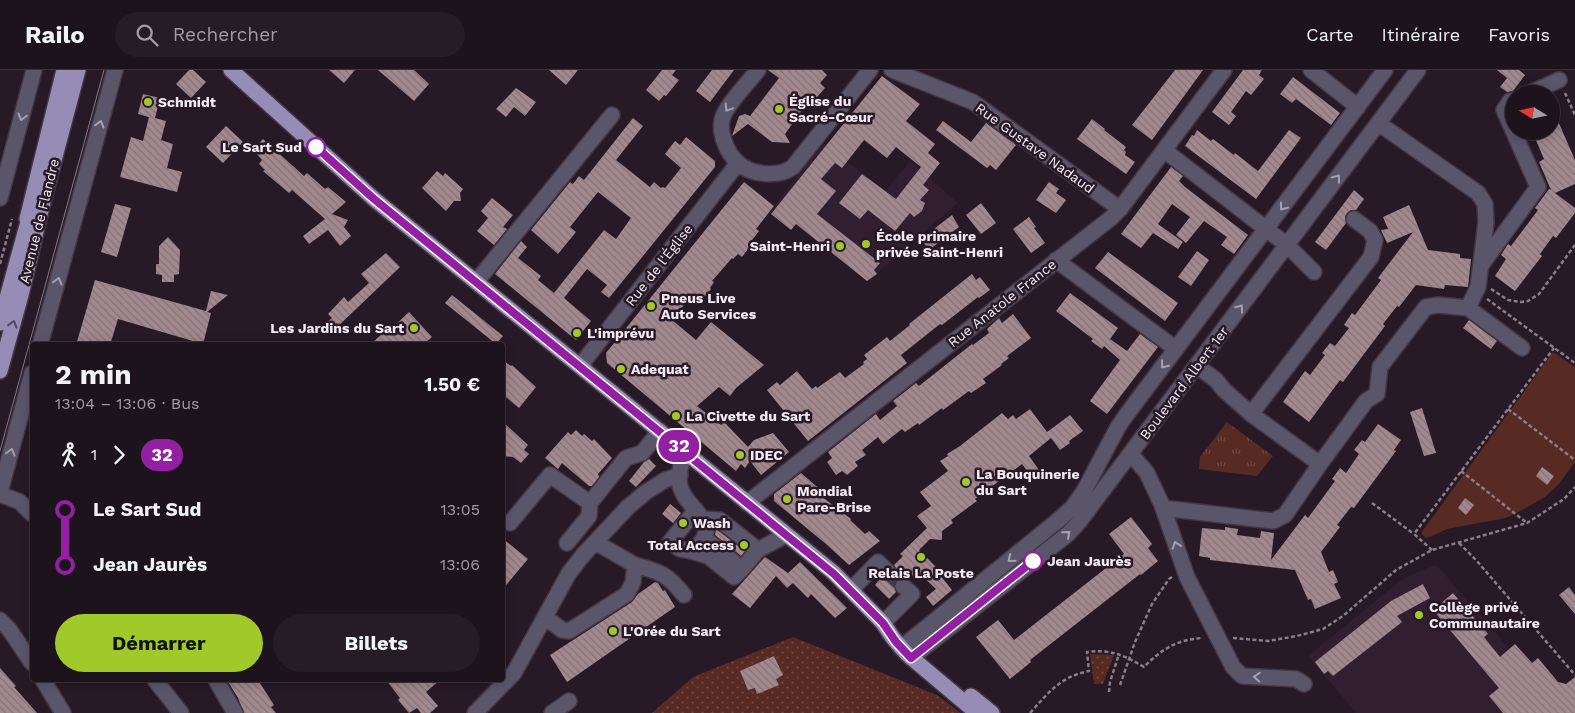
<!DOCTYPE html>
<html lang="fr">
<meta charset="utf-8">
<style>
body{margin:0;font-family:"Work Sans",sans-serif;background:#251c25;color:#f1f3f6;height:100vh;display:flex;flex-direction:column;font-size:19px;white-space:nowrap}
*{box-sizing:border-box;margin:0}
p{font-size:16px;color:#a09ea3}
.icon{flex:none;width:28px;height:28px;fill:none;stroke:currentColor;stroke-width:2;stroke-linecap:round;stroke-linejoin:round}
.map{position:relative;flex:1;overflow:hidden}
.drawer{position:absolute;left:30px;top:272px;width:475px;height:340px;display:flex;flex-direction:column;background:#1d131c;border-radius:5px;box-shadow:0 2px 12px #0003,0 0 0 1px #3b323b}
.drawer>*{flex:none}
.badge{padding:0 10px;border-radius:16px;font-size:18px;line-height:32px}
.needle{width:32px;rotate:280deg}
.tools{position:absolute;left:1505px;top:15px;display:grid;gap:10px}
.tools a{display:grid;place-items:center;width:55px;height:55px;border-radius:50%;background:#1d131c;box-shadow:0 2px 12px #0003,0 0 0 1px #3b323b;font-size:25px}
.map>.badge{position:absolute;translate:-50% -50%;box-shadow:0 0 0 2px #fff}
.legs{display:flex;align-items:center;gap:8px;height:55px;padding:0 25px;font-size:16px}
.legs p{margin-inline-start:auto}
.overview{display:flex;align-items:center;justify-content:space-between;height:85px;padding:0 25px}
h1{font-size:28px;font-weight:700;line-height:38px}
.primary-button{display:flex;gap:10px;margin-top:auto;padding:10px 25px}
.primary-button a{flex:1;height:58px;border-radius:30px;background:#a1c929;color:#111;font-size:20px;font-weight:700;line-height:58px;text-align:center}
.primary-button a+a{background:#251c25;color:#f1f3f6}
ul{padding:0 25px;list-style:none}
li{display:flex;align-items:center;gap:18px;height:55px;font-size:19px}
li i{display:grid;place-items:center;width:8px;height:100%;margin:0 6px;background:currentColor}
li i::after{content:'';width:12px;height:12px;margin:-6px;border:4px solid;border-radius:50%;background:#1d131c}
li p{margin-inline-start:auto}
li:first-child i{background:linear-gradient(#0000 50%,currentColor 0)}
li:last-child i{background:linear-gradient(currentColor 50%,#0000 0)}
header{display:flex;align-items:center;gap:30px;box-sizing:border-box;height:70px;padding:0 25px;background:#1d131c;border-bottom:1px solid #3b323b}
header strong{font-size:24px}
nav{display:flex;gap:28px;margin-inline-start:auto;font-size:18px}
.search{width:350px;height:45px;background:#251c25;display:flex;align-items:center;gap:12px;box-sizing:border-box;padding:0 18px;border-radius:28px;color:#a09ea3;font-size:19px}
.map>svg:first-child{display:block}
.built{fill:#311e30}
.grass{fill:url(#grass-dots)}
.park{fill:url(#park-tufts)}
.garden{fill:#572a23}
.building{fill:url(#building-back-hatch)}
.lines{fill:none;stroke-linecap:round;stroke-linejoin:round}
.minor-tunnel{stroke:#463845;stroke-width:15;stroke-dasharray:15 8;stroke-linecap:butt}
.minor-casing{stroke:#443643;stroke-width:18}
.major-casing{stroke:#443643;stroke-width:18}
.path{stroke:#897e89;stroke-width:2.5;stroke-dasharray:4 2.5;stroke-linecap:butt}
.minor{stroke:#5b556a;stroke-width:15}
.major{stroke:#978cb6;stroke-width:15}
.tram{stroke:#867a85;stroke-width:1}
.oneway{stroke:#a8a0af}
.oneway2{stroke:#544760}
.line-1-casing{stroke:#fff;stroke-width:11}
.line-1{stroke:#9320a3;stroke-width:8}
.poi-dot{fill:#a1c929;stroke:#271926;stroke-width:2}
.stop-1-dot{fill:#fff;stroke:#9320a3;stroke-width:2.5}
.labels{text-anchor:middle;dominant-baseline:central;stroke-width:5;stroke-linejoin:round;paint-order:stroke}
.poi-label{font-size:14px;font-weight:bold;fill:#f4ebf4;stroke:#271926;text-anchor:start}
.stop-label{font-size:14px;font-weight:bold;fill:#f4ebf4;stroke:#271926;text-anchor:end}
.street-label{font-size:14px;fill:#f4ebf4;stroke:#271926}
</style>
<header>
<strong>Railo</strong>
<div class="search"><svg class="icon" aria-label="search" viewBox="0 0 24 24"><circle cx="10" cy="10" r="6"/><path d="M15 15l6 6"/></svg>Rechercher</div>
<nav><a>Carte</a><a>Itinéraire</a><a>Favoris</a></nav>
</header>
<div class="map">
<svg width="1575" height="643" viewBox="0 0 1575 643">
<defs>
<pattern id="grass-dots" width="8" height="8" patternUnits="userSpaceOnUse" patternTransform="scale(1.25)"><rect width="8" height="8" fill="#572a23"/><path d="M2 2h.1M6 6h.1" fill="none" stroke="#704944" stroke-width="1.8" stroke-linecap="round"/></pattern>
<pattern id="park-tufts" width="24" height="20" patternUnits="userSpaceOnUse" patternTransform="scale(1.25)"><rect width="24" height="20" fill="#572a23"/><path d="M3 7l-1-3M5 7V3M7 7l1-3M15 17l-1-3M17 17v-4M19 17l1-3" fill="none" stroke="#704944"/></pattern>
<pattern id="building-back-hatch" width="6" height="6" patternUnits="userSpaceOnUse" patternTransform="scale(1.25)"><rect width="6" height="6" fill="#a28990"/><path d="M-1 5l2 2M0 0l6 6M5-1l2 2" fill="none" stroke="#837277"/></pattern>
</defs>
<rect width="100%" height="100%" fill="#271926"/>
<path class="built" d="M822,72l63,49 25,-30 48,42 -90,78 -94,-74z
M1437,495l128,148h-209l-48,-57 93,-76 26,-12z"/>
<path class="grass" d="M793,567l144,58 24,18h-309l41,-36z
M1090,584l24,1 -11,29h-9z"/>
<path class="park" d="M1227,352l46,34 -16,20 -58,-7 1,-12z"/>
<path class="garden" d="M1553,282l22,15v95l-17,23 -13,12 -21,12 -18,9 -59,11 -15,7 -6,2 -5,-5z"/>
<path class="building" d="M189,0h4l13,12 -15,16 -15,-14z
M329,0h26l-11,13z
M378,0h36l15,14 -15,17z
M549,0h29l-12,15z
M662,0h14l-4,5 7,5 -13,16 -2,-1 -5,6 -13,-11z
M712,0h22l-24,32 -14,-11z
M768,0h54l5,5 -7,8 5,5 -14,16 -3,-2 -23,32 5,9 -18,-1 -24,-18 -16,12 7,-20 6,-2 5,2 29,-38z
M1175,0h28l-51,70 -20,-15z
M1243,0h19l-3,5 5,4 -13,16 -5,-4 -15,21 5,4 -7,9 -17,-13z
M1497,0h22l6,5 -12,16 -6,1 -7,-5 7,-9z
M882,6l38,28 -14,17 29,23 -7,9 12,10 -17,22 6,5 -9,10 5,3 -3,8 -8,6 -4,-4 -15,18 -27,-21 -8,9 -21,-16 23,-29 34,25 25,-32 -25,-20 -9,11 -23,-18 -22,28 -7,-5 -14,16 15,12 -19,23 63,49 -6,7 3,4 -10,7 -71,-57 -5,6 -20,-16z
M1293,7l47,36 -9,12 -35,-26 -4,4 -12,-9z
M516,18l20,14 -11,14 -11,-9 -8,10 -10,-8z
M143,24l17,4 -5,20 11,3 -5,19 12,4 -6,24 15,4 -5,20 -57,-15 11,-40 12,4 6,-24 -11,-3z
M1551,35l24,55v24l-20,9 20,15v5l-19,25 -3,-2 -13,18 2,2 -27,35 -20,-15 11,-17 -5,-4 7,-11 3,2 27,-36 -3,-2 14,-19 2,1 -12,-28 5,-3 -12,-28h19z
M633,48l10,8 -27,34 34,27 4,-5 7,6 2,-1 2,1 16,-20 -16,-14 10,-13 5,4 6,-8 29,24v6l-106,131 -8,-6 6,-7 -20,-16 -23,29 27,23 -15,19 -81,-66 26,-33 6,6 -9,11 23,18 -3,4 16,13 50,-63 12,9 15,-21 -33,-26 -28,35 6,5 -18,22 -27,-24 39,-48 3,2 6,-8 5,4z
M1092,49l13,10 -1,1 22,17 -2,3 2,2 -1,3 10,7 -9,12 -49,-35z
M943,51l28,21 15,-19 30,22 -20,25 -6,-5 -3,3 -51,-38z
M226,56l17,16 -20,21 -17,-16z
M1197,60l14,11 2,-2 21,16 1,-2 23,18 31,-41 12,8 -45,61 -71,-53 7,-11 2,1z
M263,69l41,37 3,-3 18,16 3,-2 18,15 -14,12 16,6 -4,7 7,9 -11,10 -12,-16 -19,14 -6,-8 22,-17 -33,-29 -3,3 -26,-22 2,-1 -6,-6 3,-4 -9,-10z
M1171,97l12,9 -4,5 6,6 63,48 -14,19 -13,-9 6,-8 -23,-16 -18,22 -10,-8 14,-18 -18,-13 -14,20 25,18 -5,7 -25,-16 -12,15 -20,-14z
M437,101l6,5 2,-3 18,16 -3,4 1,8h-7l-8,10 -24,-23z
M744,112l30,24 -18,23 3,2 -10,13 2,1 -9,12 -4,-3 -5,5 -1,-1 -20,23 2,1 -4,6 1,1 -13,16 -5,-4 -2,3 -4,-3 -15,19 24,20 15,-18 53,43 -28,23 -6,8 -11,-9 -22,19 24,19 3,-3 24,25 6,-7 19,-7 16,19 -28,23 -11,-14 -5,7 -4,-4 -5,7 -129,-108 -1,-10z
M1049,112l10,7 -3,4 10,7 -10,13 -20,-13z
M1354,120l10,9 -8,11h-5l-4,3 -2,4 1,6 -20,27 -11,-8z
M492,128l21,17 -10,12 4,2 -13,16 -17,-14 11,-13 -7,-7z
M981,133l15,20 -15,11 -15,-19z
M115,134l16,4 -14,49 -16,-5z
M1409,135l19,45 32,4v4l11,1 -3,28 -23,-2 -1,4 -28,-4 -17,22 -2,-1 -14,18 2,2 -42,56 -3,-2 -31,42 -26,-20 22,-31 5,4 15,-20 -3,-2 8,-10 5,3 14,-18 -5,-3 8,-12 3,2 26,-35 -3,-2 35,-46 -26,11 -6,-13 7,-1 -5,-12z
M952,145l7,12 -30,23 -8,-11z
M1029,147l7,10 -2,1 11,15 -14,10 -18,-24z
M168,167l12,13 -1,24 -5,1v7h-12v-7l-6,-1v-10h3v-18z
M1197,181l12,9 -18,26 -13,-9z
M1108,182l70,51 -13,18 -70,-53z
M386,183l14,14 -67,64 -8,-7 7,-6 -4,-4 16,-17 4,5 21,-19 -8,-9z
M972,204l4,6 4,-3 10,13 -11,8 -1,-1 -36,28 -2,-1 -39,31 6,8 -99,78 -41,-51 10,-8 3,3 17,-14 15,18 4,-3 1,2 23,-16 5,6 19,-14 -1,-2 4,-3 -3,-4 23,-18 3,4 20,-16 -1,-1z
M95,210l111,31 5,-20 17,4 -21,17 4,1 -8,31 -85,-25 -8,26h-34z
M1070,223l48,35 -8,11 17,12 13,-17 18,13 -51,67 -17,-13 30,-41 -16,-14 -2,3 -11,-8 2,-2 -37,-28z
M452,225l51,41 -7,8 -51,-41z
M409,242l23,25 -9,8h-53l19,-18 2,2z
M1013,244l18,24 -24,18 2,2 -8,6 1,1 -19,14 3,4 -15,10 -2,-2 -26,19 -1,-2 -23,17 -1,-2 -13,9 -3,-3 -19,15 -5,-7 -16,13 4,5 -11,7 3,4 -11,9 -5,-4 -6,4 -9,-13 5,-4 -4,-6 48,-38 4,6 17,-14 -4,-5 23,-18 3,3 53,-42 1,1 16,-12 -2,-4 12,-11 3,5z
M1469,250l28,21 -6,8 -28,-21z
M502,290l9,6 1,-1 24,22 -17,21 -17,-14z
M1422,338l14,45 -12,3 -14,-44z
M1030,339l17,23 23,-17 13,16 -14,10 1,2 -10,7 -9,-12 -22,18 10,14 -8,6 -9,-12 -47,35 2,2 -26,19 2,3 -11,8v9l-12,-1 -11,11 23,23 -2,2 12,15 -19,16 -7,-9 10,-8 -19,-18 -8,8 -5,-2 -8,2 -2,6 2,7 -7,7 -14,-14 6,-7 4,3h5l5,-3 2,-8 -3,-5 9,-9 -3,-2 27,-26 -10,-12 14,-10 -11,-14 28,-21 -8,-10 8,-5 -1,-2 13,-8 42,-33 6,6 5,-4 3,4z
M502,351l26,24 -4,5 5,4 -8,9 -8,-6 -11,-1z
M1378,354l23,16 -7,10 2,1 -42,57 -3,-1 -14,18 3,2 -19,25 8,20 4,-2 5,12 -4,2 7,14 -26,11 -4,-10 -3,1 -13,-30 -85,-10v-2l-11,-2 3,-28 23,2v-3l13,2 -1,6 23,3 1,-7 13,2 -3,27 34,-45 3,3 27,-37 -3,-2 8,-11 6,5 13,-19 -5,-4 8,-10 3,2z
M576,360l6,6 2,-2 8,7 2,-2 18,19 -14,16 1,3 -7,9h-3l-27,-23 -4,6 -13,-11 23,-26 3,3z
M649,389l7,7 -20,21 -7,-6 15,-19z
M1542,397l12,9 -7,9 -11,-9z
M801,403l22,19 -2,4 30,23 -1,1 15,14 4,-3 11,10 -31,24 -23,-21 -52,-43v-7z
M1465,428l9,7 -8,10 -8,-7z
M670,434l11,9 -8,10 -11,-9z
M1131,447l21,27 -4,4 10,13 -17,14 -1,-1 -110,86 1,2 -21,17 -34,-42 22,-17 16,20 110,-86 -15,-20z
M716,459l29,22 -4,5 -26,-21z
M502,468l26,21 -26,31z
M765,487l23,16 12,-11 47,46 -12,10 -24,-24 -3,4 -15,-15 -6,5 -11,-12 -26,32 -18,-14z
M655,512l3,1 5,8 2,-1 10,17 -108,75 -17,-27 82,-53 6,-8z
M1423,514l7,14 -33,18 5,6 -69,54 -5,-5 -4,3 -9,-12 76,-61z
M1569,517l6,8v19l-16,-19z
M1453,523l35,41 -4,3 16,20 15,-13 17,19 6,-5 20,24 8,2 9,-7v36h-72l-14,-17 10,-8 -66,-78z
M774,586l9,19 -7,4 3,6 -22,9 -2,-6 -7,2 -8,-19z
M0,598l16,18 -2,1 23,26h-37z
M227,610h31l16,25 -3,2 5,6h-32l-6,-15z
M386,610h54l-14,12 12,14 -8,7h-9l-4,-5 -8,5 -11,-13 2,-2z"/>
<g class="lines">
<path class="minor-tunnel" d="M888,502l15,14"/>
<defs>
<path id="minor" d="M758,0c-9,12 -34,37 -36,50 -3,14 5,33 16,43 13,12 40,15 55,4l77,-97
M892,0l81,32 147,107
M1311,0l47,37
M1528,24l31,-14
M1378,53l100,70 7,11 1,18 -8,65 -10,21
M1164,80l123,95 27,27
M0,128l34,-128
M1056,190l120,89
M1482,194l56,-77 -34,-77 6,-9 4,-1
M476,212l136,-167
M40,275l75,-275
M580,296l158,-203
M1197,296l19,14 8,10 27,24 120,-157 4,-17 -5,-9 -16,-12
M1251,344l69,50
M686,382c-5,11 -9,23 -6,34 6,25 48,38 11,65l-11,-2 -10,-7 26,-32
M1131,384l16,19 15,32 25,72 46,90 9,9 54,3 8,5
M0,422l32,-119
M0,424l20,8 12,12
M747,433l364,-285 9,-9 104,-139
M1163,438l110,13 12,-6 35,-51 46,-63 11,-7 3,-27 46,-60 12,-2 30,3 54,40
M704,449l16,1 38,30 28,-15
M510,453l40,-48 40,28
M704,468l38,31 16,-19
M567,473l22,-27 1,-13 36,-45 16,-5 18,-22
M691,481l17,5 26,21 8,-8
M635,495c26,7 32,9 49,30
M851,520l27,-28 10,10
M545,547l17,13 7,1 58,-37 6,-12 2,-17 -40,-23
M0,550l9,9 23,34
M883,553l29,-29 -9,-8
M901,578l155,-126 16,-14 12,-17 34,-64 9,-13 258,-344
M911,588l133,-105 24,-19 11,-12 339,-452
M43,610l20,33
M155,610l26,33
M216,610l19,33
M475,643l39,-40 55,-100 15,-19 44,-47 18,-15 19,-12 15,-5
M552,643l17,-12"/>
<path id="major" d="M231,0l143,129 460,374 49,50 10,15 14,16 70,59
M27,149l37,-149
M0,253l31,-112
M0,301l21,-76 22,-93 35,-132
M971,626l21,17"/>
</defs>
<use href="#minor" class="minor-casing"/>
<use href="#major" class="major-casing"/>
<path class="path" d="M1565,23l10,22
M0,194l12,-45
M1491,219l17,11 13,2 7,-1 11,-7 36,-49
M1487,229l88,64
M1508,339l67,51
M1461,401l66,52
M1372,433l42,31
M1459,473l17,17 99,115
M1432,480l-18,-16 140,-186
M1233,568l35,3 29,-5 26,-7 20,-13 53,-46 36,-20 95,-27 37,-24 11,-12
M1120,615l15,-43 17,-38 17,-25 3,-2
M1109,622l1,-10 9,-28
M1030,643c19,-21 30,-36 59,-42l-2,-19c23,-3 37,3 57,15 18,-18 32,-27 58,-29"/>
<use href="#minor" class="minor"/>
<use href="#major" class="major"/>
<path class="tram" d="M0,381l104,-381"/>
</g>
<defs><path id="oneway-chevron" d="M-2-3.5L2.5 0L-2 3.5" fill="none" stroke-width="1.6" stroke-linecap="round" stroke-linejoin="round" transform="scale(1.25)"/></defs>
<g class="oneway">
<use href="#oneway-chevron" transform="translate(728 38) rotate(124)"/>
<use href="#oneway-chevron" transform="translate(22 47) rotate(105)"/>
<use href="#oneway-chevron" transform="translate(100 54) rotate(-75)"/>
<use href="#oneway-chevron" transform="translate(1337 108) rotate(-53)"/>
<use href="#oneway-chevron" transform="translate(1283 137) rotate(127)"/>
<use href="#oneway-chevron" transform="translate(58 211) rotate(-75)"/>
<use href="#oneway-chevron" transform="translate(1240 238) rotate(-53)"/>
<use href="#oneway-chevron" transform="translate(1164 295) rotate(127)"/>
<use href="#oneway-chevron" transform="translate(11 382) rotate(-75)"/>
<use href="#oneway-chevron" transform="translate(1067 464) rotate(-41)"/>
<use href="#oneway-chevron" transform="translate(1176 475) rotate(-109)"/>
<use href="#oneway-chevron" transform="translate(1011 489) rotate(141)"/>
<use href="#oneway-chevron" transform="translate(1257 607) rotate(-177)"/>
</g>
<use class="oneway2" href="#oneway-chevron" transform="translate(13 254) rotate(-74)"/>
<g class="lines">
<defs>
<path id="line-1" d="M316,77l58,52 460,375 49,49 13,19 15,16 122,-97"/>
</defs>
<use href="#line-1" class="line-1-casing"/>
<use href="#line-1" class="line-1"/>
</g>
<g class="poi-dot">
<circle cx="148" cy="32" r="5"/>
<circle cx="779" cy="39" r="5"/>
<circle cx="866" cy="174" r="5"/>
<circle cx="840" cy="176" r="5"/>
<circle cx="651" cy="236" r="5"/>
<circle cx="414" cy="258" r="5"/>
<circle cx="577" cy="263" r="5"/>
<circle cx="621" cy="299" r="5"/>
<circle cx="676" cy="346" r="5"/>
<circle cx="740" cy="385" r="5"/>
<circle cx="966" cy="412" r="5"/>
<circle cx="787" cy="429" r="5"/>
<circle cx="683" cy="453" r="5"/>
<circle cx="744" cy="475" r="5"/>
<circle cx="921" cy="487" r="5"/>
<circle cx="1419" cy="545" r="5"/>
<circle cx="613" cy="561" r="5"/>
</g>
<g class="stop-1-dot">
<circle cx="316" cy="77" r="9"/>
<circle cx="1033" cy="491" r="9"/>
</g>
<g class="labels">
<g class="poi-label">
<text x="789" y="31">Église du<tspan x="789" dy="16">Sacré-Cœur</tspan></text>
<text x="158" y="32">Schmidt</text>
<text x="876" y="166">École primaire<tspan x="876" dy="16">privée Saint-Henri</tspan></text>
<text x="830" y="176" text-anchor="end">Saint-Henri</text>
<text x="661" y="228">Pneus Live<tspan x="661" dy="16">Auto Services</tspan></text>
<text x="404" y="258" text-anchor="end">Les Jardins du Sart</text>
<text x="587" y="263">L'imprévu</text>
<text x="631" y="299">Adequat</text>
<text x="686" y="346">La Civette du Sart</text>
<text x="750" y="385">IDEC</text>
<text x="976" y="404">La Bouquinerie<tspan x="976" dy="16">du Sart</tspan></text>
<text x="797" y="421">Mondial<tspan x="797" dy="16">Pare-Brise</tspan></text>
<text x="693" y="453">Wash</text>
<text x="734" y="475" text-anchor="end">Total Access</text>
<text x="921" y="503" text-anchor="middle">Relais La Poste</text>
<text x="1429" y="537">Collège privé<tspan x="1429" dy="16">Communautaire</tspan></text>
<text x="623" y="561">L'Orée du Sart</text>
</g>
<g class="stop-label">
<text x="302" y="77">Le Sart Sud</text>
<text x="1047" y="491" text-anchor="start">Jean Jaurès</text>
</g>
<g class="street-label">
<text transform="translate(1035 78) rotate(36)">Rue Gustave Nadaud</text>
<text transform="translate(39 151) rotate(-76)">Avenue de Flandre</text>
<text transform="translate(659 195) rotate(-52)">Rue de l'Église</text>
<text transform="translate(1002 233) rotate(-38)">Rue Anatole France</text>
<text transform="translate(1184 313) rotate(-53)">Boulevard Albert 1er</text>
</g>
</g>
</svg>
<div class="tools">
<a><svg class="needle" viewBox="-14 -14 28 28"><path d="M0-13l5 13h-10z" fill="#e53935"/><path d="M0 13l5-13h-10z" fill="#a09ea3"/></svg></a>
</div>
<b class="badge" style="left:679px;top:376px;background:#9320a3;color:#fff">32</b>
<section class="drawer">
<div class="overview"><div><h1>2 min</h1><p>13:04 – 13:06 · Bus</p></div><b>1.50 €</b></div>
<div class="legs"><svg class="icon" aria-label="walk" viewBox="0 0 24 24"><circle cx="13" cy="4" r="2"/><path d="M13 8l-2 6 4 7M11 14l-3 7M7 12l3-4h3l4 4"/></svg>1<svg class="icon" aria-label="forward" viewBox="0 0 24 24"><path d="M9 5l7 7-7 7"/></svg><b class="badge" style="background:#9320a3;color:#fff">32</b></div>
<ul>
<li><i style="color:#9320a3"></i><b>Le Sart Sud</b><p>13:05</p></li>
<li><i style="color:#9320a3"></i><b>Jean Jaurès</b><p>13:06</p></li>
</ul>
<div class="primary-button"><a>Démarrer</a><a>Billets</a></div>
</section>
</div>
